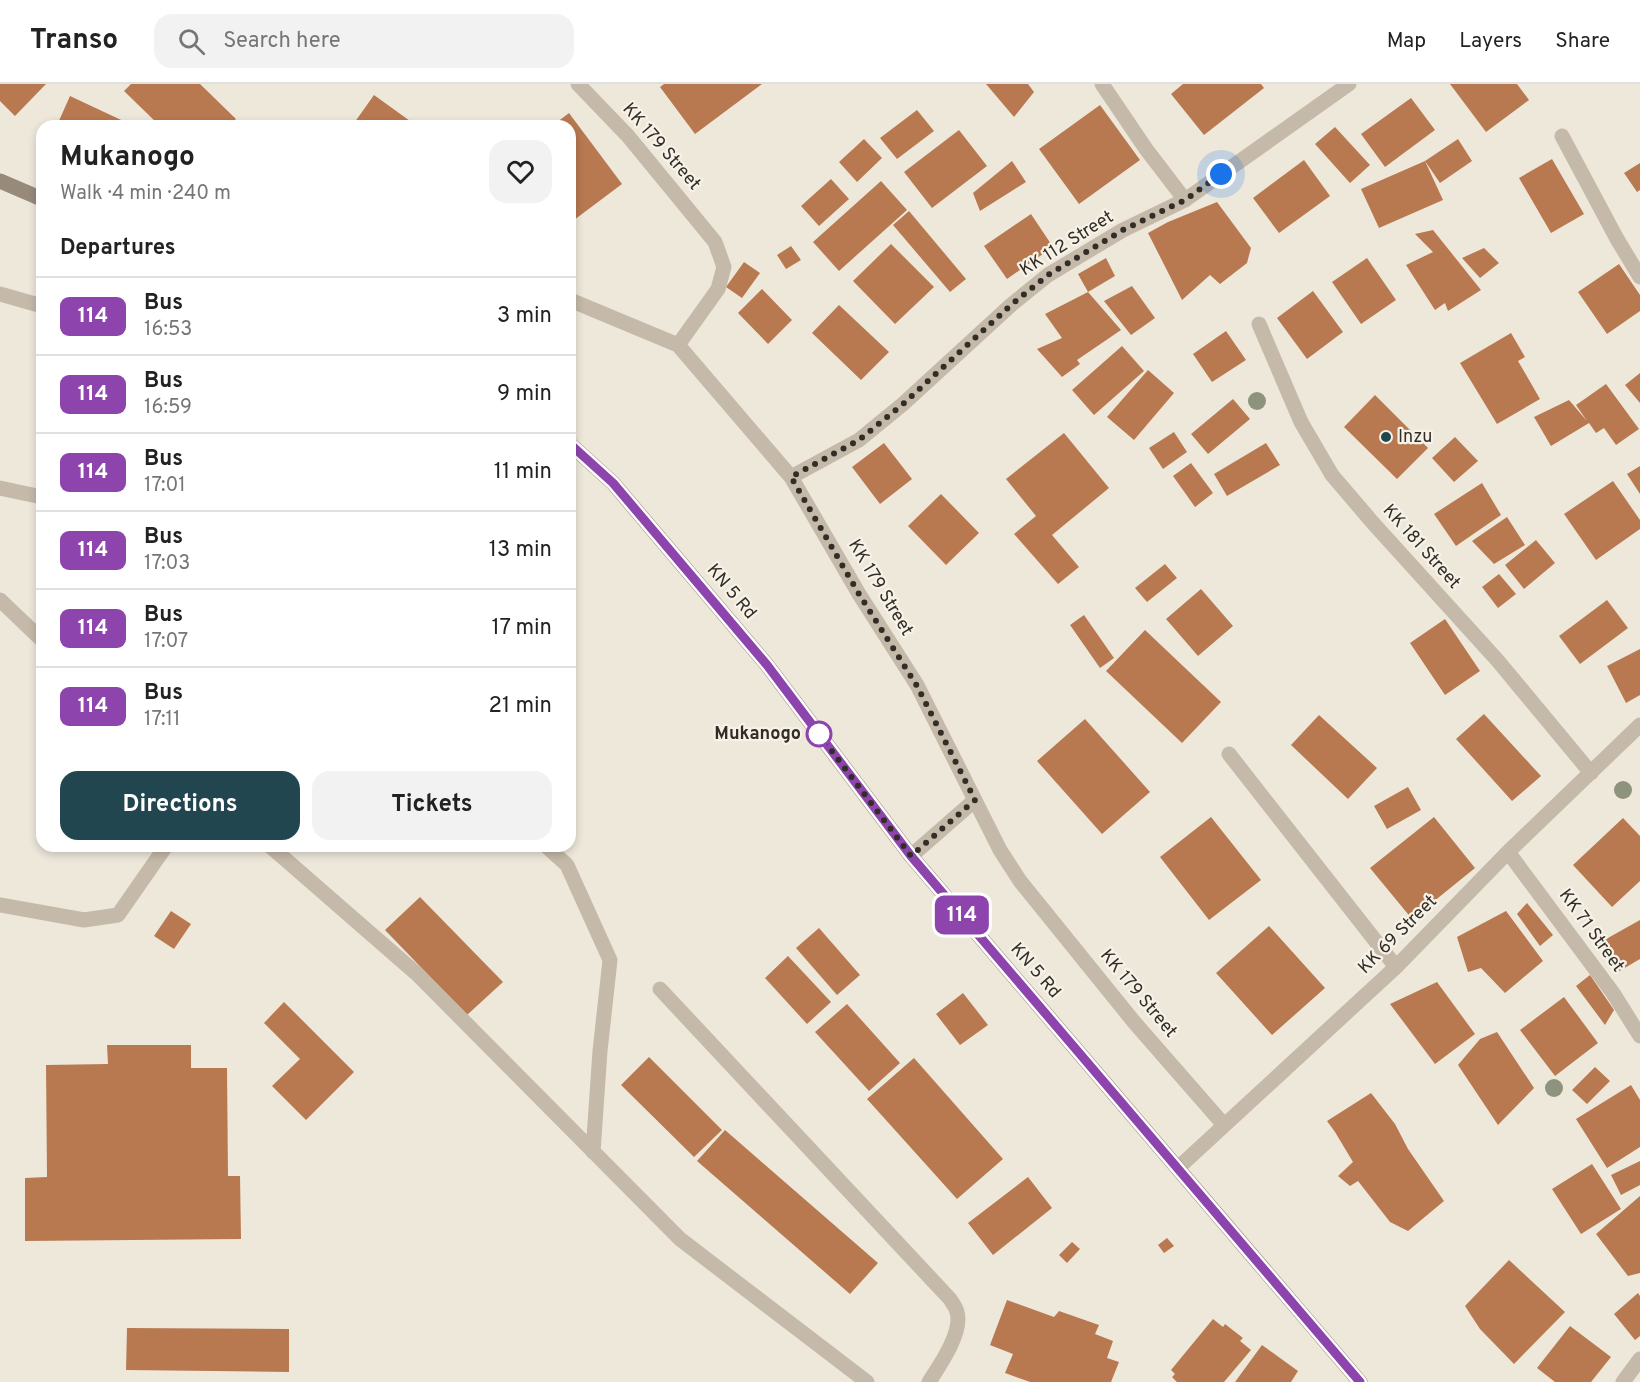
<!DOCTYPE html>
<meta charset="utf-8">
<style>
body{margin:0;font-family:Overpass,sans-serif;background:#f2f2f2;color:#222;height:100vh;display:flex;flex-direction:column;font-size:22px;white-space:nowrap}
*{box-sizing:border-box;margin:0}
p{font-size:20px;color:#767676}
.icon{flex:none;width:33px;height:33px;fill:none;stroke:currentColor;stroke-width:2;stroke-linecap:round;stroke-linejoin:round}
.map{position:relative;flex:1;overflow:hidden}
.side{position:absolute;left:36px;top:36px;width:540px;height:732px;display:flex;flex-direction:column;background:#fff;border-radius:18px;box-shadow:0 3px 9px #0003}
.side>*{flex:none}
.badge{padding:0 12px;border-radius:9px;font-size:21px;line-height:39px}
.you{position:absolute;width:30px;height:30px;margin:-15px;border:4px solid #fff;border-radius:50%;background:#1a73e8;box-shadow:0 0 0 9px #1a73e833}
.map>.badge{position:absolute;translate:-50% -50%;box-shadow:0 0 0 3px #fff}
h2{padding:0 24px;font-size:22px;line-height:54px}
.round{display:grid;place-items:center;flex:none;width:63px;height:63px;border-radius:18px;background:#f2f2f2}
.overview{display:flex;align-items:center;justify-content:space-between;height:102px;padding:0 24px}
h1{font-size:28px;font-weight:700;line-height:45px}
.cta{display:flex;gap:12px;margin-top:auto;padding:12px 24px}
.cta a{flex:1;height:69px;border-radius:18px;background:#224650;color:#fff;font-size:24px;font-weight:700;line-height:69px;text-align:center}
.cta a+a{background:#f2f2f2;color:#222}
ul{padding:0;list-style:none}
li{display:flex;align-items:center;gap:18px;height:78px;padding:0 24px;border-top:2px solid #e0e0e0}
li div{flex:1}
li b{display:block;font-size:22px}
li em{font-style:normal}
li .badge{min-width:66px;font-weight:700;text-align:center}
header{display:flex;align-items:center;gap:36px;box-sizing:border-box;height:84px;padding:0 30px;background:#fff;border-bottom:2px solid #e0e0e0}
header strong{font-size:28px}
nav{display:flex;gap:33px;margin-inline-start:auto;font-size:21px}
.search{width:420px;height:54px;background:#f2f2f2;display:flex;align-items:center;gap:15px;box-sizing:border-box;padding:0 21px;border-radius:18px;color:#767676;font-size:22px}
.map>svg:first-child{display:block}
.building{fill:#b87950}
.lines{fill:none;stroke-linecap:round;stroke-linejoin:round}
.lane{stroke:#c5baa9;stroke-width:15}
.street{stroke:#c5baa9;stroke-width:15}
.secondary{stroke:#988a7b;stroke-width:15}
.tree{fill:#8d937c}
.line-casing{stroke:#fff;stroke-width:14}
.line{stroke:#8e44ad;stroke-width:9}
.walk{stroke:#332d28;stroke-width:6;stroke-dasharray:0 10.8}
.poi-dot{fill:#224650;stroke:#f7f2e7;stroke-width:2}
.stop-dot{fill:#fff;stroke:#8e44ad;stroke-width:3}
.labels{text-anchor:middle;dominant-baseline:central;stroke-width:4.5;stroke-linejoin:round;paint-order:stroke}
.street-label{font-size:18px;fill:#332d28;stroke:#f7f2e7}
.poi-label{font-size:18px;fill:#332d28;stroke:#f7f2e7;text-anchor:start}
.stop-label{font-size:18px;font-weight:bold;fill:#332d28;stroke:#f7f2e7;text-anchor:end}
</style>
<header>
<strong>Transo</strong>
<div class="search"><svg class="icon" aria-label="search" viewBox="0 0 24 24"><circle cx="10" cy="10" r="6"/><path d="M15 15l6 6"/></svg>Search here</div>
<nav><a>Map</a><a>Layers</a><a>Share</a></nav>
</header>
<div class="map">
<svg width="1640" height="1298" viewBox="0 0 1640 1298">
<rect width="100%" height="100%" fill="#eee8db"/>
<path class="building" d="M0,0h46l-31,32 -15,-15z
M131,0h69l36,35 -7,7h-69l-36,-35z
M664,0h98l-67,50 -35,-47z
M986,0h42l6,8 -20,25z
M1183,0h78l3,4 -60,47 -33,-41z
M1450,0h67l12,16 -43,32z
M374,11l43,31h-65z
M70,12l64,30h-69l-7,-3z
M1411,14l24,32 -50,37 -24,-33z
M1100,21l40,55 -61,44 -40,-55z
M917,26l17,21 -37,28 -17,-21z
M569,29l53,71 -52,39v-97h-18z
M1335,43l35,38 -20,18 -35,-39z
M959,46l28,36 -55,42 -28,-36z
M864,55l18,19 -25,24 -18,-20z
M1458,55l14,22 -32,22 -15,-22 18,39 -64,28 -18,-39 64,-28z
M1552,75l32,55 -33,19 -32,-55z
M1304,76l26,36 -51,37 -26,-35z
M1012,77l14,21 -46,29 -7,-18z
M1640,79v27l-3,2 -13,-19z
M831,95l18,20 -30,27 -18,-20z
M881,97l26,29 -68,61 -26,-29z
M1217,118l34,46 -4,15 -27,21 -10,-9 -28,25 -34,-67 20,-11z
M909,127l57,68 -16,13 -57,-67z
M1031,130l22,33 -46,32 -23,-33z
M1433,146l48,60 -33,21 -3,-8 -10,7 -29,-45 27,-13 -18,-18z
M891,160l43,43 -39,37 -42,-43z
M791,162l10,14 -15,9 -9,-14z
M1484,164l15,15 -19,15 -18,-20z
M1106,174l9,18 -27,16 -10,-18z
M1367,174l29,42 -35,24 -29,-42z
M744,178l16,11 -18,25 -16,-11z
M1619,180l21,31v16l-33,23 -29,-42z
M1132,202l23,32 -24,17 -27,-34z
M762,205l30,31 -24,24 -30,-31z
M1313,207l30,41 -36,27 -30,-41z
M1088,208l33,38 -44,30 3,4 -18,13 -25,-28 25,-11 -17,-24z
M839,221l50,47 -28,28 -49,-47z
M1226,247l20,29 -34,22 -19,-28z
M1511,249l14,24 -7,4 22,38 -43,25 -37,-61z
M1122,262l22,25 -50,44 -22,-25z
M1148,286l26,23 -40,47 -27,-23z
M1640,289v30l-15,-18z
M1606,300l33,45 -23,16 -12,-17 -8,5 -7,-10 -38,23 -17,-29 35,-17 18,21 -11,-16z
M1375,311l53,53 -31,31 -53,-52z
M1233,315l17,20 -42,35 -17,-20z
M1174,348l13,20 -24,17 -14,-21z
M1064,349l45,55 -57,47 27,32 -21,17 -44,-50 22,-18 -30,-37z
M1455,353l23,24 -24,21 -22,-24z
M884,359l28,36 -32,25 -28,-37z
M1266,359l14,22 -53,31 -13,-22z
M1191,379l22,30 -18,14 -22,-31z
M1640,382v28l-13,-20z
M1613,397l27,39v9l-44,31 -32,-46z
M1482,399l19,32 -45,31 -22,-32z
M941,410l38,39 -33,32 -38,-39z
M1507,433l18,28 -31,19 -22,-23z
M1536,456l19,23 -31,26 -19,-24z
M1165,480l12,14 -30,24 -12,-14z
M1499,490l17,20 -18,14 -16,-21z
M1201,505l32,37 -35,30 -32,-37z
M1607,516l21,28 -48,36 -21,-28z
M1084,531l30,43 -14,10 -30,-43z
M1445,535l35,52 -35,24 -35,-52z
M1145,546l76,72 -39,41 -76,-72z
M1640,565v46l-14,8 -19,-37z
M1484,630l57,62 -29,25 -56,-62z
M1319,631l58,53 -29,31 -57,-54z
M1085,635l65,73 -48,42 -65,-73z
M1408,703l13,23 -34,19 -13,-23z
M1211,733l50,63 -52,40 -49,-63z
M1434,733l41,51 -63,51 -42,-51z
M1623,734l17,18v45l-28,26 -39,-42z
M420,813l83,85 -36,33 -82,-85z
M1527,819l26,32 -13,11 -23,-32z
M171,827l20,13 -17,25 -20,-13z
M1506,827l37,50 -38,32 -24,-25 -13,4 -11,-35z
M1640,836v39l-24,14 -17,-30z
M1269,842l56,62 -53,47 -56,-62z
M819,844l41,47 -23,20 -41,-47z
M788,872l43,46 -24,22 -42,-46z
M1590,891l24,35 -9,15 -29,-39z
M1437,898l38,52 -40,30 -45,-60z
M963,909l25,32 -28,20 -24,-31z
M1564,913l34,46 -43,33 -35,-46z
M284,918l70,70 -48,48 -34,-34 28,-27 -36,-36z
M847,920l53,59 -31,28 -54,-59z
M1497,948l37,56 -36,37 -40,-60 22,-26z
M107,961h84v23h36l1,108h12l1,63 -216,2v-63l22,-1 -1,-112 62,-1z
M649,973l73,73 -28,27 -73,-72z
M914,974l89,101 -46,40 -90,-100z
M1595,983l15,14 -23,23 -15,-14z
M1631,1001l9,15v47l-33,21 -31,-49z
M1371,1009l24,31 13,25 36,52 -36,30 -18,-9 -32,-41 -8,5 -12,-10 15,-14 -18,-30 -8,-11z
M725,1046l153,133 -28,31 -153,-133z
M1640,1077v24l-19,10 -10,-20z
M1592,1080l29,45 -40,25 -29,-45z
M1028,1093l24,31 -59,47 -25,-32z
M1640,1112v77l-12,3 -32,-42z
M1167,1154l7,8 -10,7 -6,-8z
M1072,1158l8,7 -13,14 -8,-8z
M1509,1176l56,52 -51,52 -34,-35 -15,-23z
M1638,1209l2,3v40l-5,4 -21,-26z
M1007,1216l47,17 5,-6 40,14 -4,9 18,7 -6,17 12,4 -8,20h-81l-25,-9 8,-19 -23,-9z
M1213,1235l10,8 2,-3 18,14 -3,3 11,9 -27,32h-47l-5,-5 3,-3 -4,-4z
M1570,1242l41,31 -20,25h-36l-18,-14z
M127,1244l162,1v43l-163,-2z
M1262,1261l36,26 -7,11h-56z"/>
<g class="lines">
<path class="lane" d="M0,210l42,12
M0,404l42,9
M0,516l42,40
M270,762l147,128 263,265 187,143
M546,762l21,19 43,95 -10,91 -7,101
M0,821l84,15 34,-5 48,-69
M660,905l290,310c2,4 6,8 7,13 6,20 -17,53 -28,70"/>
<path class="street" d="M578,0l50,52 87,106 9,25 -6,22 -40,56 113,132 68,117 58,91 83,165 20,31 114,141 90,103
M1102,0l44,65 39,51
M1562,52l55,103 23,38
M570,216l108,45
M1259,240l42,98 31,53 41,48 125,138 93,112
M791,393l68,-37 44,-36 108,-99 37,-30 75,-45 62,-30 164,-116
M1229,670l167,213
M1508,768l105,141 27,43
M911,772l64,-56
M1178,1084l218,-201 112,-115 132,-127
M1623,1298l17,-23"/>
<path class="secondary" d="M0,97l42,18
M570,360l43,39 154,182 144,191 449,526"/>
</g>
<g class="tree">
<circle cx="1257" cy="317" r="9"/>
<circle cx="1623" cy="706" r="9"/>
<circle cx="1554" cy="1004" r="9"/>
</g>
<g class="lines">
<defs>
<path id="line" d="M570,360l43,39 154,182 144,191 449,526"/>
</defs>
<use href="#line" class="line-casing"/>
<use href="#line" class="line"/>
<path class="walk" d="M819,650l92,122 64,-56 -58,-114 -58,-92 -68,-117 68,-37 44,-36 108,-99 37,-30 75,-45 62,-30 36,-26"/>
</g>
<circle class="poi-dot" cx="1386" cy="353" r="6"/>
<circle class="stop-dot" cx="819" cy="650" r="12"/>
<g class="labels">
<g class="street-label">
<text transform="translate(661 63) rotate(49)">KK 179 Street</text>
<text transform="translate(1067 160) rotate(-32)">KK 112 Street</text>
<text transform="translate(1421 463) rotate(48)">KK 181 Street</text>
<text transform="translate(880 504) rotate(59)">KK 179 Street</text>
<text transform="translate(731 508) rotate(50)">KN 5 Rd</text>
<text transform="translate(1591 847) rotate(54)">KK 71 Street</text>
<text transform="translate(1398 851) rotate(-45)">KK 69 Street</text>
<text transform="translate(1035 887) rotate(49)">KN 5 Rd</text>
<text transform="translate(1138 910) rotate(50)">KK 179 Street</text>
</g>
<g class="poi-label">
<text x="1398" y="353">Inzu</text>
</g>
<g class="stop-label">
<text x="801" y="650">Mukanogo</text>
</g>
</g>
</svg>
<div class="you" style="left:1221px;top:90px"></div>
<b class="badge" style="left:962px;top:831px;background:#8e44ad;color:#fff">114</b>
<section class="side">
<div class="overview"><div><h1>Mukanogo</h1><p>Walk · 4 min · 240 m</p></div><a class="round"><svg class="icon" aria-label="heart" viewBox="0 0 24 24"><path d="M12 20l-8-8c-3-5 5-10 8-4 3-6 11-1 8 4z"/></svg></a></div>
<h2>Departures</h2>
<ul>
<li><span class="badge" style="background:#8e44ad;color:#fff">114</span><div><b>Bus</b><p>16:53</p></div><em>3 min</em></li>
<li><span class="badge" style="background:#8e44ad;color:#fff">114</span><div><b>Bus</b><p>16:59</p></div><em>9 min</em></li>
<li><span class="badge" style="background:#8e44ad;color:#fff">114</span><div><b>Bus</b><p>17:01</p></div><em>11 min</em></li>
<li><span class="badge" style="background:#8e44ad;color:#fff">114</span><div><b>Bus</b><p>17:03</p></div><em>13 min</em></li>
<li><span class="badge" style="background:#8e44ad;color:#fff">114</span><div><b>Bus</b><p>17:07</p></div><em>17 min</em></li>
<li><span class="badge" style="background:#8e44ad;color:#fff">114</span><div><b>Bus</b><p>17:11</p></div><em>21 min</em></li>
</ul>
<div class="cta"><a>Directions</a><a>Tickets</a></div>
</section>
</div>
